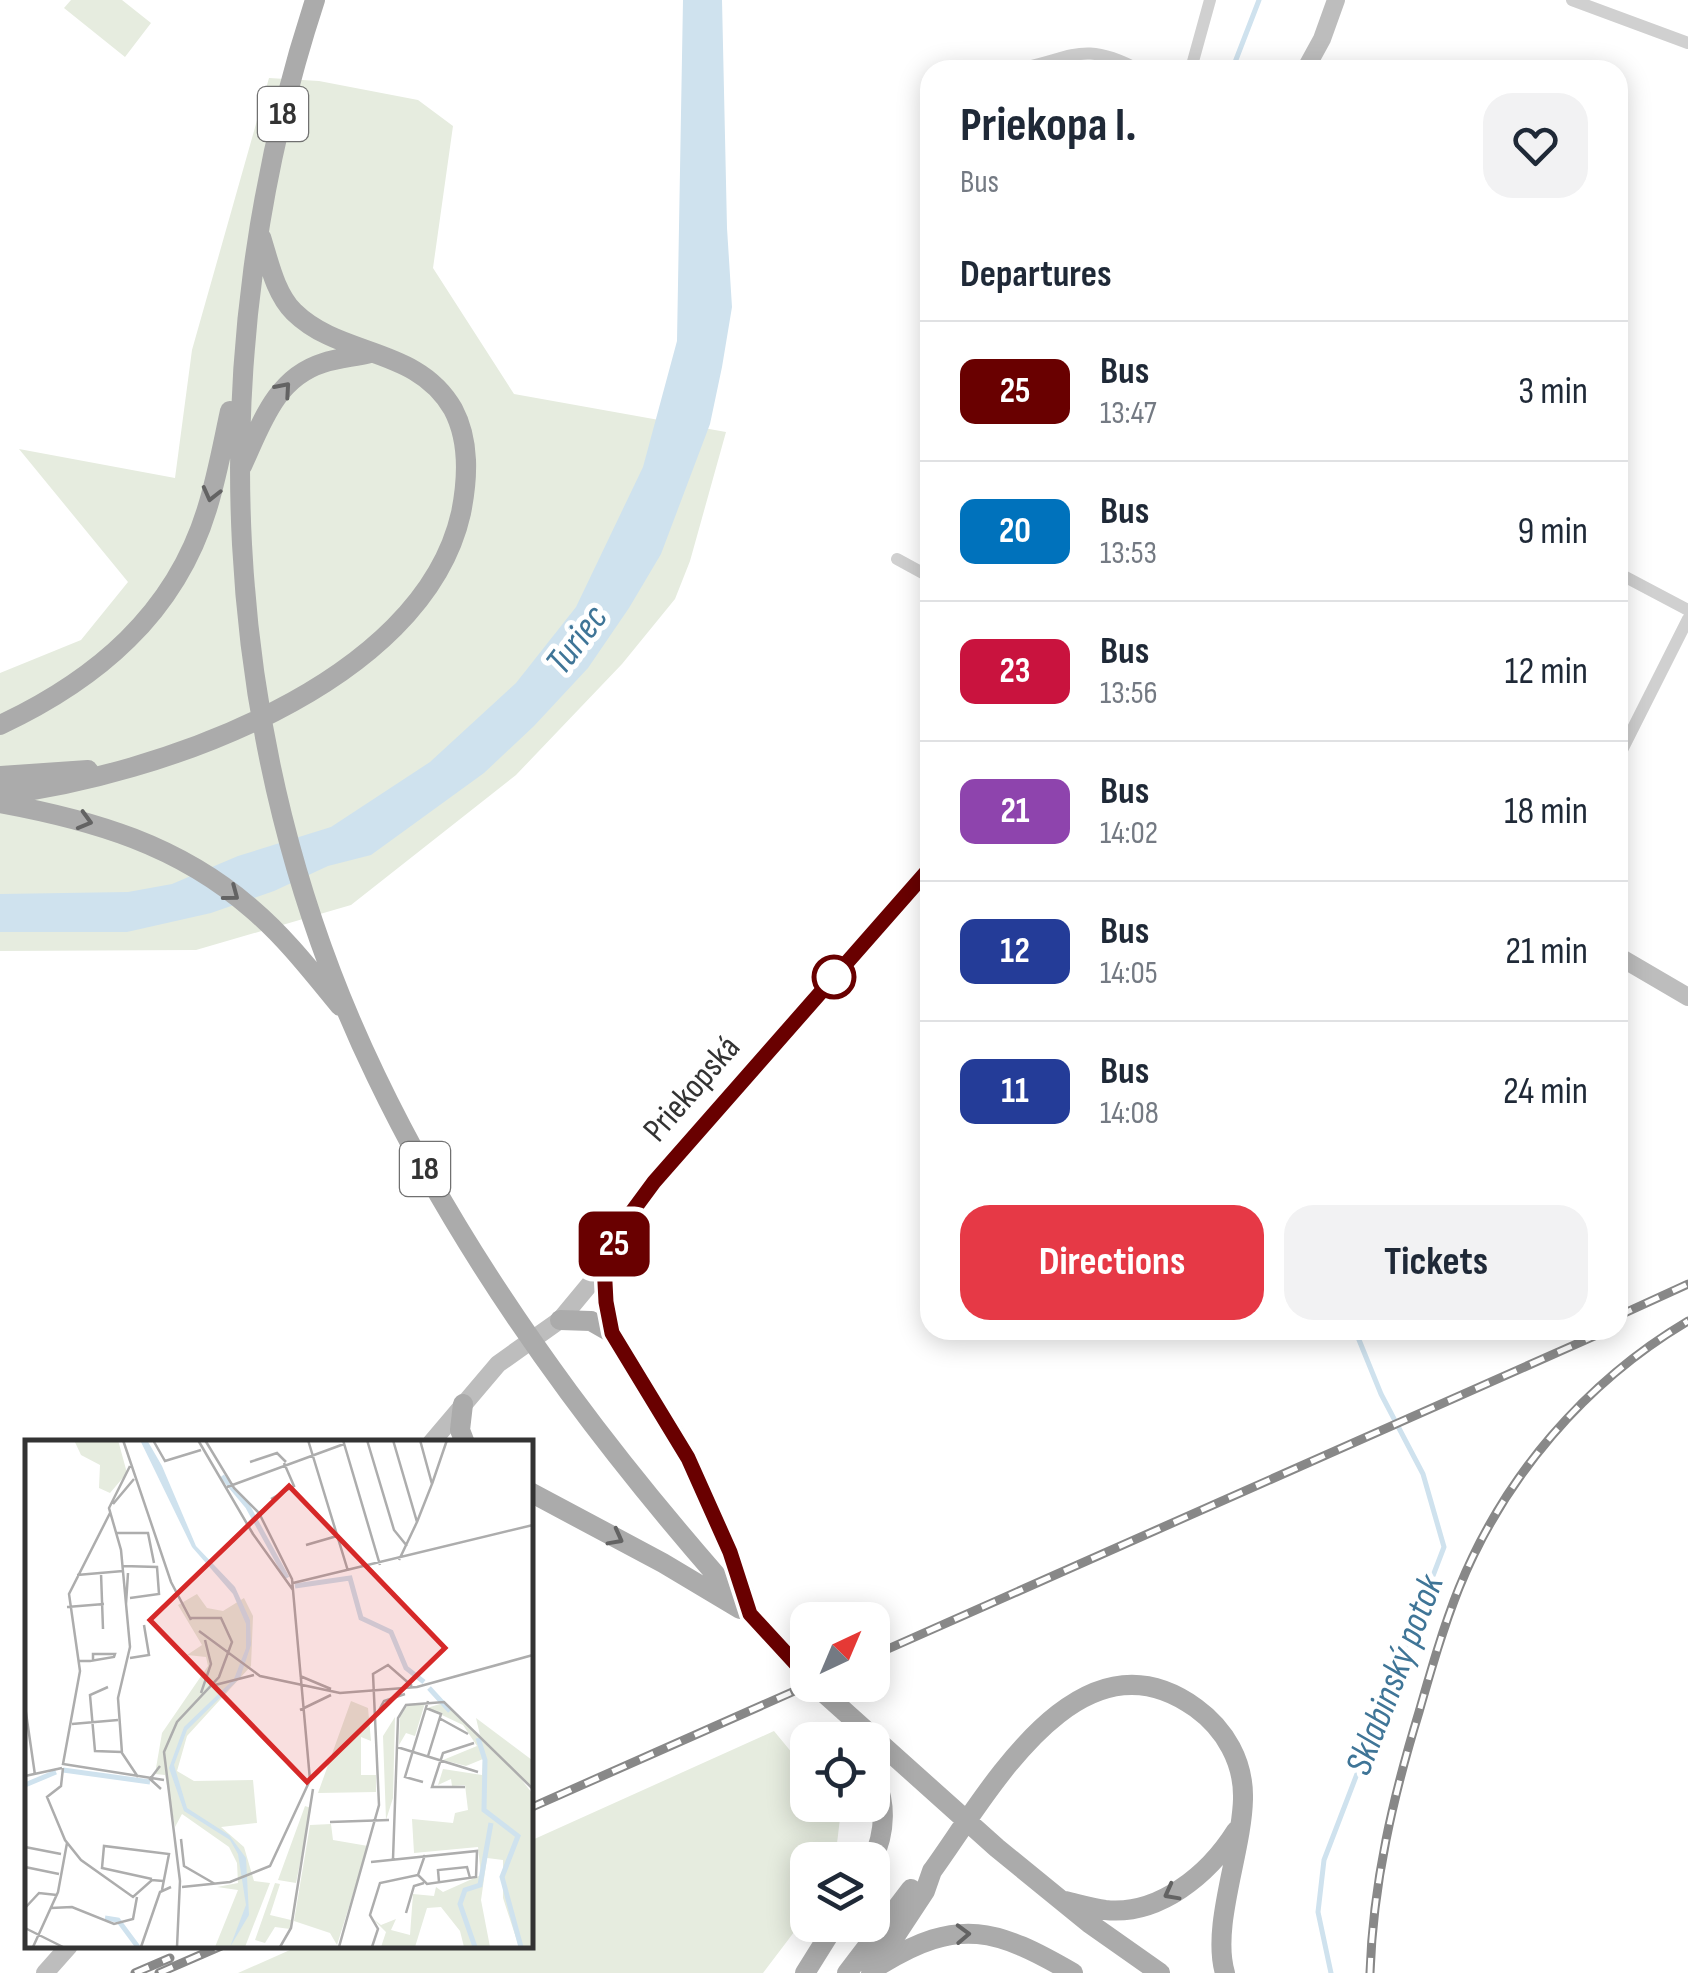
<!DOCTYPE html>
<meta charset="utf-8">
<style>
body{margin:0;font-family:"Sofia Sans Condensed",sans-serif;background:#f2f2f3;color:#1f2937;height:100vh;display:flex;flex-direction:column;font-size:38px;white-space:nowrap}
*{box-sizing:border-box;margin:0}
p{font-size:32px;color:#747a83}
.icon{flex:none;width:55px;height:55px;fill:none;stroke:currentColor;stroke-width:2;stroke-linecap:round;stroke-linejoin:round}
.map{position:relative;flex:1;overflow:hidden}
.drawer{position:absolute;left:920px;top:60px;width:708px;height:1280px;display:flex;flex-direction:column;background:#fff;border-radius:30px;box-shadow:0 5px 25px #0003}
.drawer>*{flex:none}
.badge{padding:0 20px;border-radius:15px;font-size:35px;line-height:65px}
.needle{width:65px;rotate:44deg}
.buttons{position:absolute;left:790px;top:1602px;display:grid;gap:20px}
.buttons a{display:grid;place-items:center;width:100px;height:100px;border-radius:20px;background:#fff;box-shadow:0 5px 25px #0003;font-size:50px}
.map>.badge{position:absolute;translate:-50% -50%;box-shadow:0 0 0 5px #fff}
h2{padding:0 40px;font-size:38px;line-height:90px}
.round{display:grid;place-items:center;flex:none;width:105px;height:105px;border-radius:30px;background:#f2f2f3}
.headline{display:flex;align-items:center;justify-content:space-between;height:170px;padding:0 40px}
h1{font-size:48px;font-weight:700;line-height:75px}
.primary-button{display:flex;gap:20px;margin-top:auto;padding:20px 40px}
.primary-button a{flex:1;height:115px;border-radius:30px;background:#e63946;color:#fff;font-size:40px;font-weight:700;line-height:115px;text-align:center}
.primary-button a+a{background:#f2f2f3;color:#1f2937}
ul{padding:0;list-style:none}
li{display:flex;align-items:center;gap:30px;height:140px;padding:0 40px;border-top:2px solid #e0e1e3}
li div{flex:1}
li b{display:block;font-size:38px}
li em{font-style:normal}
li .badge{min-width:110px;font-weight:700;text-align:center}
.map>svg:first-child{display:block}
.green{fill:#e6ecdf}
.water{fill:#cfe2ee}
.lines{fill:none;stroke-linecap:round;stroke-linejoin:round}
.stream{stroke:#cfe2ee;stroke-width:5}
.street{stroke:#d0d0d0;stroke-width:12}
.secondary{stroke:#bdbdbd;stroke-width:18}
.primary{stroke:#ababab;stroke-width:20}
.rail-casing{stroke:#888;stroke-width:9}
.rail{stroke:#fff;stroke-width:5;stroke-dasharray:15;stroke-linecap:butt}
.oneway{stroke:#636363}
.line-casing{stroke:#fff;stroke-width:22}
.line{stroke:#690000;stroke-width:15}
.stop-dot{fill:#fff;stroke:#690000;stroke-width:5}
.labels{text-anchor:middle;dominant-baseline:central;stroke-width:10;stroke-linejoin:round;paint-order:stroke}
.shield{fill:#fff;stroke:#707070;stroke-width:2.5}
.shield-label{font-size:32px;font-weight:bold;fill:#333}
.street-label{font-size:35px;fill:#333;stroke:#fff}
.water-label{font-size:38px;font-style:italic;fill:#3f7597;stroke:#fff}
.inset-river{fill:none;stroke:#cfe2ee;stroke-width:5}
.inset-road{fill:none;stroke:#adadad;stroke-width:2.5}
.view{fill:#d62828;fill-opacity:0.15;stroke:#d62828;stroke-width:5}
.inset-edge{fill:none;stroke:#333;stroke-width:5}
</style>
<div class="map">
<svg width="1688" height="1973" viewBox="0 0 1688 1973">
<rect width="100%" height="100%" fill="#fff"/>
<path class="green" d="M71,0h51l29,23 -26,34 -61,-49z
M269,78l50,3 99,19 35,26 -20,142 81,126 212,38 -36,129 -15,38 -53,65 -106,111 -165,130 -155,45 -196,1v-278l81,-33 47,-58 -109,-133 156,29 17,-128z
M774,1731l33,40 1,34h28l5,5 -6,50h-27l-1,55 -44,58h-525l61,-27h231v-105z"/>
<path class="water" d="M683,0h39l5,228 5,79 -10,60 -12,57 -49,130 -32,54 -41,60 -54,58 -50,47 -113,82 -43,11 -54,25 -63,22 -84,19h-127v-38l128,-2 44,-8 66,-28 93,-29 99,-65 86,-79 60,-76 67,-140 34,-126z"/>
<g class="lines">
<path class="stream" d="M1232,70l27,-70
M1331,1973l-13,-61 6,-52 120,-313 -21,-73 -42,-80 -26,-64"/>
<path class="street" d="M1572,0l116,43
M1010,70c59,-8 69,-33 129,0
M1187,70l5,-5 18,-65
M897,559l33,18
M1618,573l70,37
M1618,758l70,-139"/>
<path class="secondary" d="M1305,70l17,-31 14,-39
M1618,956l70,41
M431,1443l67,-79 62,-44 34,-41 32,-59 28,-38 276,-314
M45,1973l24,-27"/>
<path class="primary" d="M315,0c-115,350 -100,743 61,1076 107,223 264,421 432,601
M242,466c19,-41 33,-88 81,-103 15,-5 31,-6 47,-10
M0,725c96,-45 175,-111 207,-216 10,-32 16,-66 23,-98
M0,776l88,-6
M0,795c155,-19 422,-109 461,-282 7,-35 9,-72 -8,-104 -36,-63 -112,-51 -159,-97 -19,-19 -25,-50 -33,-75
M0,803c93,17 179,42 252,106 33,28 60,63 88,97
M604,1263l2,39 6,31 76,124 42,95 17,51
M560,1320l31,1 21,12
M463,1404l-3,26 5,13
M530,1492l133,71 77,46
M815,1685l182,163 92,75 71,50
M872,1773c15,27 14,59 0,88
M1065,1901c13,3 27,7 40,9 54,6 104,-36 131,-79
M880,1965c79,-49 117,-36 193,8
M805,1973l30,-48
M847,1973l64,-84
M871,1973l54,-82 7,-20c56,-77 147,-248 264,-163 29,21 48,54 47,91 -1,53 -32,127 -18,174"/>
<defs>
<path id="rail" d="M1618,1316l70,-32
M872,1656l736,-326
M530,1808l278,-123
M135,1973l35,-15
M159,1973l62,-27
M1370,1973c3,-90 23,-176 49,-261 12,-42 24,-84 40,-124 45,-111 126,-206 229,-267"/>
</defs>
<use href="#rail" class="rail-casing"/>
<use href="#rail" class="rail"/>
</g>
<defs><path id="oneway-chevron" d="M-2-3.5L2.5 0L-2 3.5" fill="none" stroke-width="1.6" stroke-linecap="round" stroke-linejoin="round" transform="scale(2.5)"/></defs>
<g class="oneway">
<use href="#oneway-chevron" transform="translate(284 389) rotate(-49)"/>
<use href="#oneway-chevron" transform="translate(211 494) rotate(104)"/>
<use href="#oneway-chevron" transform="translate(85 821) rotate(16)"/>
<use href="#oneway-chevron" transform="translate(232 894) rotate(37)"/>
<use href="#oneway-chevron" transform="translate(616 1538) rotate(28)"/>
<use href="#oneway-chevron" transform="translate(1171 1893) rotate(152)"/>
<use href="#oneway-chevron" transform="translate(963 1934) rotate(-2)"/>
</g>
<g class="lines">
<defs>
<path id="line" d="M808,1677l-58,-63 -20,-62 -42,-94 -76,-125 -6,-31 -2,-39 22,-43 28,-38 276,-314"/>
</defs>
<use href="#line" class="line-casing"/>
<use href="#line" class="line"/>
</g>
<circle class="stop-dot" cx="834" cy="977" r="20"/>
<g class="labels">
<g class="shield">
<rect x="258" y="87" width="50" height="54" rx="8"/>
<rect x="400" y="1142" width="50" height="54" rx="8"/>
</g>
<g class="shield-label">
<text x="283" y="114">18</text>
<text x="425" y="1169">18</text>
</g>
<g class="street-label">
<text transform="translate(692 1089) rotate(-49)">Priekopská</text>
</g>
<g class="water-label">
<text transform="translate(577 640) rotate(-53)">Turiec</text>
<text transform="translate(1395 1675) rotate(-69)">Sklabinský potok</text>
</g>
</g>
<g transform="translate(25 1440)">
<rect width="508" height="508" fill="#fff"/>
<path d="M49,0h44l9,33 -17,20 -11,-5 1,-23 -19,-10zM172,154l10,14 16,3 21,-13 9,18 -2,50 -64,70 -10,35 17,10 59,-1 4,43 -36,4 23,20 10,34 16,2 -25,64h-30l23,-57 -21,-3 21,-4 -1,-20 -8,-16 -47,-33 -7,13 -10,-52 -10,-1 7,-41 46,-67 -2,-9 -19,-2 15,-10 -24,-40zM326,261l17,7 3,33 -10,-4v38h15v17l-58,1zM400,263l-10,33 -9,-3 -7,12 1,-29 8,-11zM418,263l37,32 -4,-17 56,42v28l-18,-18 18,23v154h-13l-16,-49v-38l-16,-2 -6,42 9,47h-26l-4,-16 -19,-24 -14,1 -12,39h-34l5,-15 -14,-14 9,7 15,-6 -5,11 19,5 3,-41 21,2 2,-9 7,5 38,-17 -3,-28 -64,6 -2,-34 41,4 2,-10 13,-3 -3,-25 -13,1 -1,-7 -13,6 5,-16 39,6 1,-16 -17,7 -23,-6 34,-14 -14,-21 -36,-17zM370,277l-2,81 -7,22 -3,-84zM280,366l6,2 -15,75 -18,-3zM306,384l2,16 35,6 -31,99 -7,-12 -36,-12 16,-96zM250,443l5,1 -10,31 21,5 -1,9 -15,-2 -10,16 -10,-3z" fill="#e6ecdf"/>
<path d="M115,0h7l15,26 34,80 39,41 15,33 1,25 -11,33 -53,52 -13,35 13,43 42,27 17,23 3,57 -19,32 16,-42 -8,-51 -8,-14 -46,-29 -15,-43 15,-41 50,-48 12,-31v-24l-13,-30 -41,-47z" fill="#cfe2ee"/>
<path class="inset-river" d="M197,36l26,31 39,71M270,146l55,-8 11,40 30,14 15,36 18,14M404,248l21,23M453,298l7,22 -1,50 34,26 -16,41 19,70M38,330l87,12M0,345l31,-13M80,478l13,2 20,27M450,507l-15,-43 5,-14 15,-5 11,-62"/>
<path class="inset-road" d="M98,0l48,142 20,38M128,0l12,21 36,-11M173,0l55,94M283,0l40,131M318,0l37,125M342,0l27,90 13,16M368,0l24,82 -18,38M225,22l27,-9 9,9M105,26l-21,42 12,42 9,97 -12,51 4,55 16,24M407,44l15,-44M202,47l117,-43M246,59l23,-13 -10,-23M88,64l21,-25M85,73l-41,81 11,77 -17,93 101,16M392,82l15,-38 -12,-44M91,93h32l6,30M228,94l40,56M281,105l31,-9M98,126l34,1 2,27 -29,4M76,133l2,56M52,135l46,-4M268,143l240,-58M101,164l2,-31M42,167l37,-3M174,191l61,45 80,17 77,-6 116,-32M105,218l19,-3 -5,-30M54,221h11l24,-4 1,-3h-22v6M275,236l31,13M190,245l39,-10M83,247l-18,8 5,56 27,1M176,253l10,-29 -6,-24M0,266l10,69M401,268l15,6 -13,42M275,270l31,-15M353,272l6,-11 21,-7M414,278l29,16M47,284l46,-4M372,307l81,25M135,326l-10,13 11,10M38,328l-2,18 -14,11 18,43 16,20 52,37 19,-17 11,1M0,336l37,-8M398,342l-18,-5 23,-76M440,347h-33l11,-34 31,-10M305,382l59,-2M156,399l3,27 31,18M0,407l36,7M368,419l5,-141 8,-13 38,-3 89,87M346,422l106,-11 -1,26 -49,7 -9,-9M0,427l34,7M127,439l-50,-11 2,-22 65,8 -7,36M414,442l-1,-12 29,-3 3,11M157,447l48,-5 40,-16 40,-86 -18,-201 -33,-66 -25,-25 -29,-48M0,468l14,-15 18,2M26,468l21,-1 42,17 19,-5 4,-22M381,473l8,-27 10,-3M0,488l38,19M8,507l25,-55 9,-49M116,507l19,-55 11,-5M152,507l3,-66 -16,-129 13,-30 42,-45 13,-35 -11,-24h-31M255,507l11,-19 22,-139M314,507l40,-142 -6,-131 15,-9 24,21M347,507l6,-18 -8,-14 10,-32 38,-8 7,-20"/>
<path class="view" d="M264,46l156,162 -138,134 -157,-162z"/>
<rect width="508" height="508" class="inset-edge"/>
</g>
</svg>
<div class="buttons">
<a><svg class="needle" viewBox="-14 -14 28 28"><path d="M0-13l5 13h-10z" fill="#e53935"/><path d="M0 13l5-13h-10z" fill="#747a83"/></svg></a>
<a><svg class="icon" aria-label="locate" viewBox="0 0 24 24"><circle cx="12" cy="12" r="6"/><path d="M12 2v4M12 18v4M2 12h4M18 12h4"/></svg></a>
<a><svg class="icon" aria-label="layers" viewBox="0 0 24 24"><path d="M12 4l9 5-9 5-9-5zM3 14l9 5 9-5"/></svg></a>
</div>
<b class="badge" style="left:614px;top:1244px;background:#690000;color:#fff">25</b>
<section class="drawer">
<div class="headline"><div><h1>Priekopa I.</h1><p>Bus</p></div><a class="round"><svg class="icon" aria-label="heart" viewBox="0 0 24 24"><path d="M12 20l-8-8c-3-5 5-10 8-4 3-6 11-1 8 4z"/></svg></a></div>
<h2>Departures</h2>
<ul>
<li><span class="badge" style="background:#690000;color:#fff">25</span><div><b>Bus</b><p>13:47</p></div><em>3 min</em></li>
<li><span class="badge" style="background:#0072bc;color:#fff">20</span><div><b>Bus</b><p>13:53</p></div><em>9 min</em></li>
<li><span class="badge" style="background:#c9133e;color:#fff">23</span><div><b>Bus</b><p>13:56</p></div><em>12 min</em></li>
<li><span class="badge" style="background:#8e44ad;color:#fff">21</span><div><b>Bus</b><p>14:02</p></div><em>18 min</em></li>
<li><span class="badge" style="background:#243c98;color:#fff">12</span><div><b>Bus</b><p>14:05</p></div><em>21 min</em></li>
<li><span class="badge" style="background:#243c98;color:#fff">11</span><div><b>Bus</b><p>14:08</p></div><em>24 min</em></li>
</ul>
<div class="primary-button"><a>Directions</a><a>Tickets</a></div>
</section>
</div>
